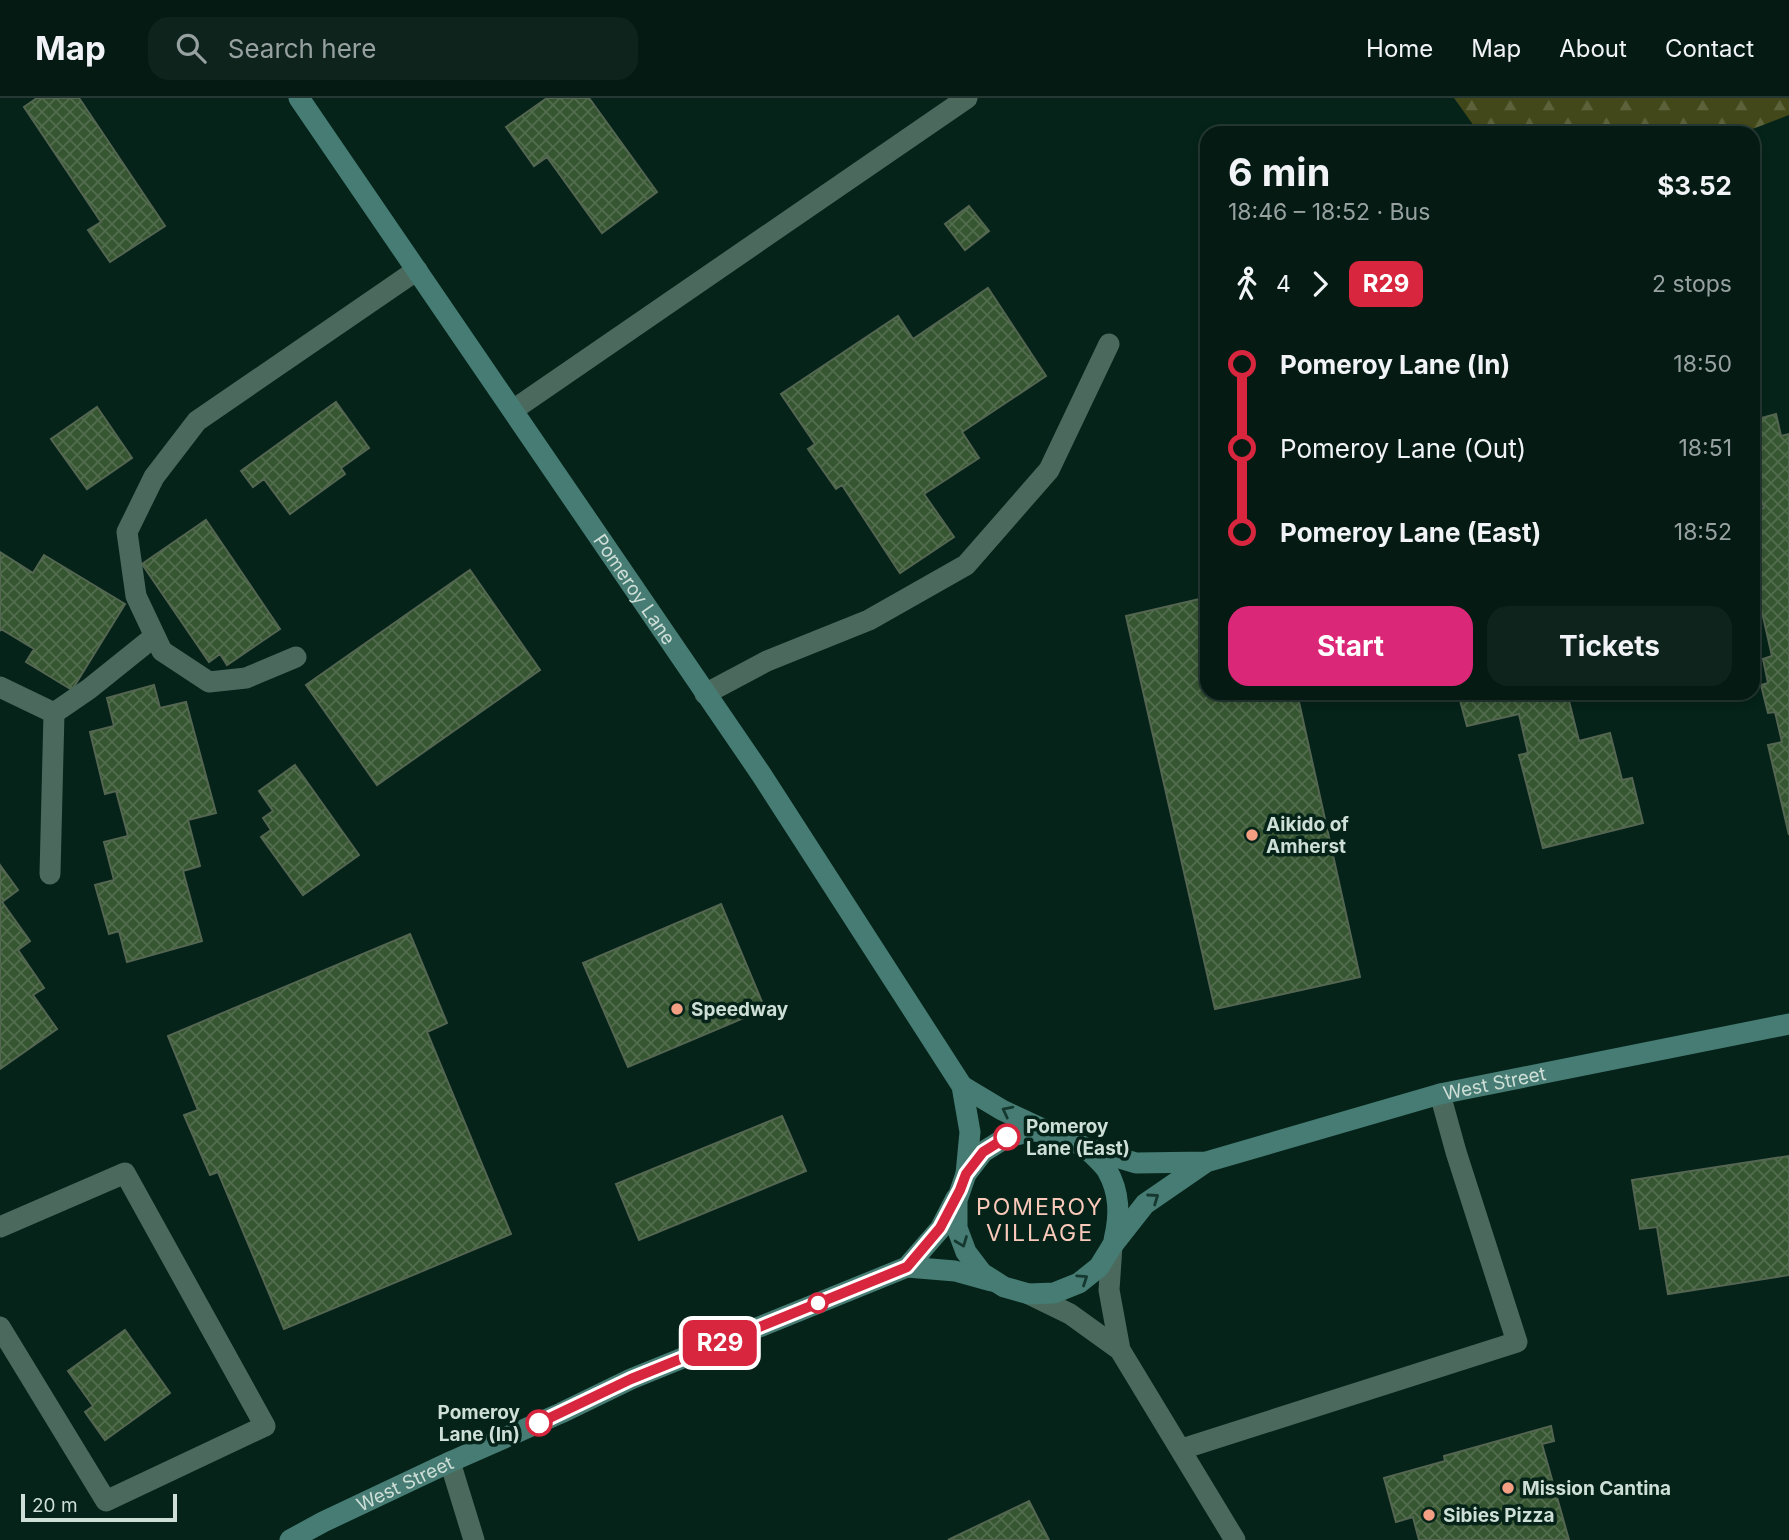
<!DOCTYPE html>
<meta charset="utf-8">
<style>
body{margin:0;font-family:Inter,sans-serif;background:#0d231c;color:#f1f3f6;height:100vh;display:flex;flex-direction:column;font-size:26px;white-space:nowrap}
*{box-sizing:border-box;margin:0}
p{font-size:23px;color:#97a1a0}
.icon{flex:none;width:38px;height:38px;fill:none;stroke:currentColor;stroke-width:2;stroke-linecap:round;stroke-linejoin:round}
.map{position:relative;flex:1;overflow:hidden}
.panel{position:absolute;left:1200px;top:28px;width:560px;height:574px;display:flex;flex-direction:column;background:#041a13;border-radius:21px;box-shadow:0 4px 10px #0003,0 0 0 2px #253833}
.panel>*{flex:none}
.badge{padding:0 14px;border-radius:10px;font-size:24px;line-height:46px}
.scale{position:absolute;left:21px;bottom:18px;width:156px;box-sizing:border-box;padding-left:7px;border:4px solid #cedfd7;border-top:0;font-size:19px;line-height:24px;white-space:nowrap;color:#cedfd7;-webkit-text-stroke:5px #052319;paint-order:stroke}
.map>.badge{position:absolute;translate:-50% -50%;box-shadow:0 0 0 4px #fff}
.legs{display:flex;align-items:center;gap:10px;height:77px;padding:0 28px;font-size:23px}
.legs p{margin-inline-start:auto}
.head{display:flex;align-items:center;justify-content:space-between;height:119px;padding:0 28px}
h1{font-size:38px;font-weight:700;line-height:52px}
.primary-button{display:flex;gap:14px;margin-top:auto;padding:14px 28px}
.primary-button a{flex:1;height:80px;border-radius:21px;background:#db2777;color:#fff;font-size:28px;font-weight:700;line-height:80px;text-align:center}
.primary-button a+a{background:#0d231c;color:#f1f3f6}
ul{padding:0 28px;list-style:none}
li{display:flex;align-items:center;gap:24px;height:84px;font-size:26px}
li i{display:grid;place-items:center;width:10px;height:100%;margin:0 9px;background:currentColor}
li i::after{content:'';width:18px;height:18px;margin:-9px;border:5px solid;border-radius:50%;background:#041a13}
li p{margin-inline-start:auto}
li:first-child i{background:linear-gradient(#0000 50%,currentColor 0)}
li:last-child i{background:linear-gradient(currentColor 50%,#0000 0)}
header{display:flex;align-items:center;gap:42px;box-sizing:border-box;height:98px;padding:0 35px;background:#041a13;border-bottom:2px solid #253833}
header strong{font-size:33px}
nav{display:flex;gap:38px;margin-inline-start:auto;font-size:24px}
.search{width:490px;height:63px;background:#0d231c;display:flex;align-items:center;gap:18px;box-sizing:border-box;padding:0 24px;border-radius:21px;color:#97a1a0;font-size:26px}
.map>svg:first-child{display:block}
.forest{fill:url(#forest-firs)}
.building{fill:url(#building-cross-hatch);stroke:#546651;stroke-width:2}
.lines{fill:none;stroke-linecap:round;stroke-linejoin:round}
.lane{stroke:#4b695d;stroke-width:21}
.street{stroke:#4b695d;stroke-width:21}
.secondary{stroke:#467c73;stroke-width:21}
.oneway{stroke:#153930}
.line-1-casing{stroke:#fff;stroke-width:16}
.line-1{stroke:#d7263d;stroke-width:10}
.poi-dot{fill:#f39f83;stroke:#052319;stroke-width:2.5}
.stop-1-dot{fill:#fff;stroke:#d7263d;stroke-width:3.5}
.labels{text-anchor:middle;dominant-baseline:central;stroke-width:7;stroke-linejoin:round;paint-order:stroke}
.street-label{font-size:19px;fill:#cedfd7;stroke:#052319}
.poi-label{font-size:19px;font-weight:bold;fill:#cedfd7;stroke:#052319;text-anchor:start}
.stop-label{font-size:19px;font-weight:bold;fill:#cedfd7;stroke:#052319;text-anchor:start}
.quarter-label{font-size:23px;letter-spacing:2px;fill:#fac9b9;stroke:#052319}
</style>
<header>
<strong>Map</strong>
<div class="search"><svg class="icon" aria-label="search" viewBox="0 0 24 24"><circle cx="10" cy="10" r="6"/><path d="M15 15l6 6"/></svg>Search here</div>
<nav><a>Home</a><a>Map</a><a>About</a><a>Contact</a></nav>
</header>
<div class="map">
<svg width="1789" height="1442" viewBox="0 0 1789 1442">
<defs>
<pattern id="forest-firs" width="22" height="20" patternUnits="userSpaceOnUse" patternTransform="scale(1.75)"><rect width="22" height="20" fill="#424819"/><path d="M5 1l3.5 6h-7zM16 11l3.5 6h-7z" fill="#5c623a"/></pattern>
<pattern id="building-cross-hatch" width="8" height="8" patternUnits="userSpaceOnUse" patternTransform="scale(1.75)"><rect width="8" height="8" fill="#365531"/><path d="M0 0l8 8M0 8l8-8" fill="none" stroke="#526d4e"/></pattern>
</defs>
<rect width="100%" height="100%" fill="#052319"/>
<path class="forest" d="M1454,0h335v17l-47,18h-263z"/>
<path class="building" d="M37,0h42l86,128 -55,36 -22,-32 13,-8 -77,-115z
M547,0h42l68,94 -55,41 -55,-76 -13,9 -28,-39z
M969,108l20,25 -24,19 -20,-26z
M988,190l58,88 -84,56 17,26 -55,36 30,43 -54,36 -58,-88 -6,4 -28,-40 7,-5 -34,-50 117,-78 15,23z
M336,304l33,46 -28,20 4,6 -55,40 -26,-35 -11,8 -12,-16z
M97,309l35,51 -45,31 -36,-50z
M1776,316l5,22 8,-2v401l-21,-90 14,-3 -7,-30 -7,1 -7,-28 7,-2 -5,-24 9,-3 -18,-79v-67l10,-2 -4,-13 -6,1v-76z
M206,422l74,109 -53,36 -7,-11 -11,8 -67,-98z
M0,454l33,21 11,-18 81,49 -53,86 -46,-28 8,-13 -33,-20 -1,2z
M470,472l70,100 -163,115 -71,-100z
M1208,499v96h89l63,284 -145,32 -89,-393z
M154,587l6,23 26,-6 30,111 -28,7 12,46 -17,5 19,70 -75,21 -8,-31 -10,3 -14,-49 19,-5 -10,-38 24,-6 -12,-45 -11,3 -15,-62 24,-6 -7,-28z
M1458,595h109l12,48 31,-8 12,47 10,-2 11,45 -100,25 -24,-93 9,-2 -9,-39 -52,12z
M295,667l64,90 -56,40 -42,-58 10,-7 -8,-12 10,-7 -14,-20z
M0,767l18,25 -16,12 28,39 -12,9 26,38 -11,7 24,34 -57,40z
M721,806l44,105 -137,58 -45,-104z
M410,836l37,89 -20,9 84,202 -227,95 -66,-157 -8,3 -26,-60 14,-5 -30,-74z
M782,1018l24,55 -167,69 -23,-56z
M1789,1058v119l-121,19 -11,-67 -17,2 -8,-49z
M125,1232l45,63 -65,47 -20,-28 8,-6 -25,-35z
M1551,1328l3,15 -12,3 27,96h-150l-6,-23 -17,5 -12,-44 61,-17 -1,-5z
M1029,1403l20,39h-101z"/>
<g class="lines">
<path class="lane" d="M513,312l454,-312
M296,559l-50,21 -37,4 -47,-31 -26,-55 -9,-64 27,-55 43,-56 220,-151
M0,589l54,26 35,-24 66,-53
M705,596l62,-33 102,-41 97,-55 83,-95 60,-126
M50,776l4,-161
M0,1129l125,-54 140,253 -159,75 -106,-174
M1182,1351l335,-107 -61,-190 -16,-58
M450,1364l24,78"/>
<path class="street" d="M1112,1148l-3,44 11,60 115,190
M1029,1196l41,20 50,36"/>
<g class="secondary">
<path id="s1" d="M299,0l462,676 201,312 8,46 -4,42"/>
<path d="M962,988l40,24 45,21"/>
<path d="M1088,1052c6,6 14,13 19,20 13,23 13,45 7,70"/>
<path id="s2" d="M1206,1064l-61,42 -33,42 -13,21 -20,16 -25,10 -25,1 -25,-7 -22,-14 -16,-21 -9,-24v-28l9,-26 17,-22 24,-15 27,-6 18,2 9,2 25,13 50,15 70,-1 234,-68 349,-70"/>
<path d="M907,1169l48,4 36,10"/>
<path id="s3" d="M290,1442l33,-18 127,-60 111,-49 70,-34 276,-112 33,-38 16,-31"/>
</g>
</g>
<defs><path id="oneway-chevron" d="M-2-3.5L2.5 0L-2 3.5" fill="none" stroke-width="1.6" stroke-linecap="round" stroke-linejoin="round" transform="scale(1.75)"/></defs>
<g class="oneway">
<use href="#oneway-chevron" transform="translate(1007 1013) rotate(-153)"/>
<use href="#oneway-chevron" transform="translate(1154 1100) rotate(-35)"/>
<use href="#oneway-chevron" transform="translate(962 1144) rotate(69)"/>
<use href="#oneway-chevron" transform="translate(1083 1181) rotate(-34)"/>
</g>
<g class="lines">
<defs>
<path id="line-1" d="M539,1325l92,-44 276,-112 33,-39 20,-38 6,-16 17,-22 24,-15"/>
</defs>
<use href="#line-1" class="line-1-casing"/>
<use href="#line-1" class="line-1"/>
</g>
<g class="poi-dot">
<circle cx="1252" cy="737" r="7"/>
<circle cx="677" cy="911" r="7"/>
<circle cx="1508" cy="1390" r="7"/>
<circle cx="1429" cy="1417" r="7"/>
</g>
<g class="stop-1-dot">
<circle cx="1007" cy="1039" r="12"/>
<circle cx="818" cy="1205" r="9"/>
<circle cx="539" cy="1325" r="12"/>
</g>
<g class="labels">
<g class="street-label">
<text stroke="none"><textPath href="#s1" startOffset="595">Pomeroy Lane</textPath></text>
<text stroke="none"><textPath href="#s2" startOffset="950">West Street</textPath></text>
<text stroke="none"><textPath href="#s3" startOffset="128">West Street</textPath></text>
</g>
<g class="poi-label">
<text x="1266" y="726">Aikido of<tspan x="1266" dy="22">Amherst</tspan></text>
<text x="691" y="911">Speedway</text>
<text x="1522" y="1390">Mission Cantina</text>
<text x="1443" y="1417">Sibies Pizza</text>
</g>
<g class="stop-label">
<text x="1026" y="1028">Pomeroy<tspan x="1026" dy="22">Lane (East)</tspan></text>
<text x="520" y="1314" text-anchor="end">Pomeroy<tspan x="520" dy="22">Lane (In)</tspan></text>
</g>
<g class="quarter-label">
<text x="1040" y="1109">POMEROY<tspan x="1040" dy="26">VILLAGE</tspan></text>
</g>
</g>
</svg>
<div class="scale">20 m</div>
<b class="badge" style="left:720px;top:1245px;background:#d7263d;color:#fff">R29</b>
<section class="panel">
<div class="head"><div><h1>6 min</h1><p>18:46 – 18:52 · Bus</p></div><b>$3.52</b></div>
<div class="legs"><svg class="icon" aria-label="walk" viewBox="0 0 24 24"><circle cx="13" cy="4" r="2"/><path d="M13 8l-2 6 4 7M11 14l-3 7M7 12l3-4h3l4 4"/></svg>4<svg class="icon" aria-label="forward" viewBox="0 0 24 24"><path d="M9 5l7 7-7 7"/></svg><b class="badge" style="background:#d7263d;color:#fff">R29</b><p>2 stops</p></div>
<ul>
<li><i style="color:#d7263d"></i><b>Pomeroy Lane (In)</b><p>18:50</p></li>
<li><i style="color:#d7263d"></i><span>Pomeroy Lane (Out)</span><p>18:51</p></li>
<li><i style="color:#d7263d"></i><b>Pomeroy Lane (East)</b><p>18:52</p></li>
</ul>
<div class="primary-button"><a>Start</a><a>Tickets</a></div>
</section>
</div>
